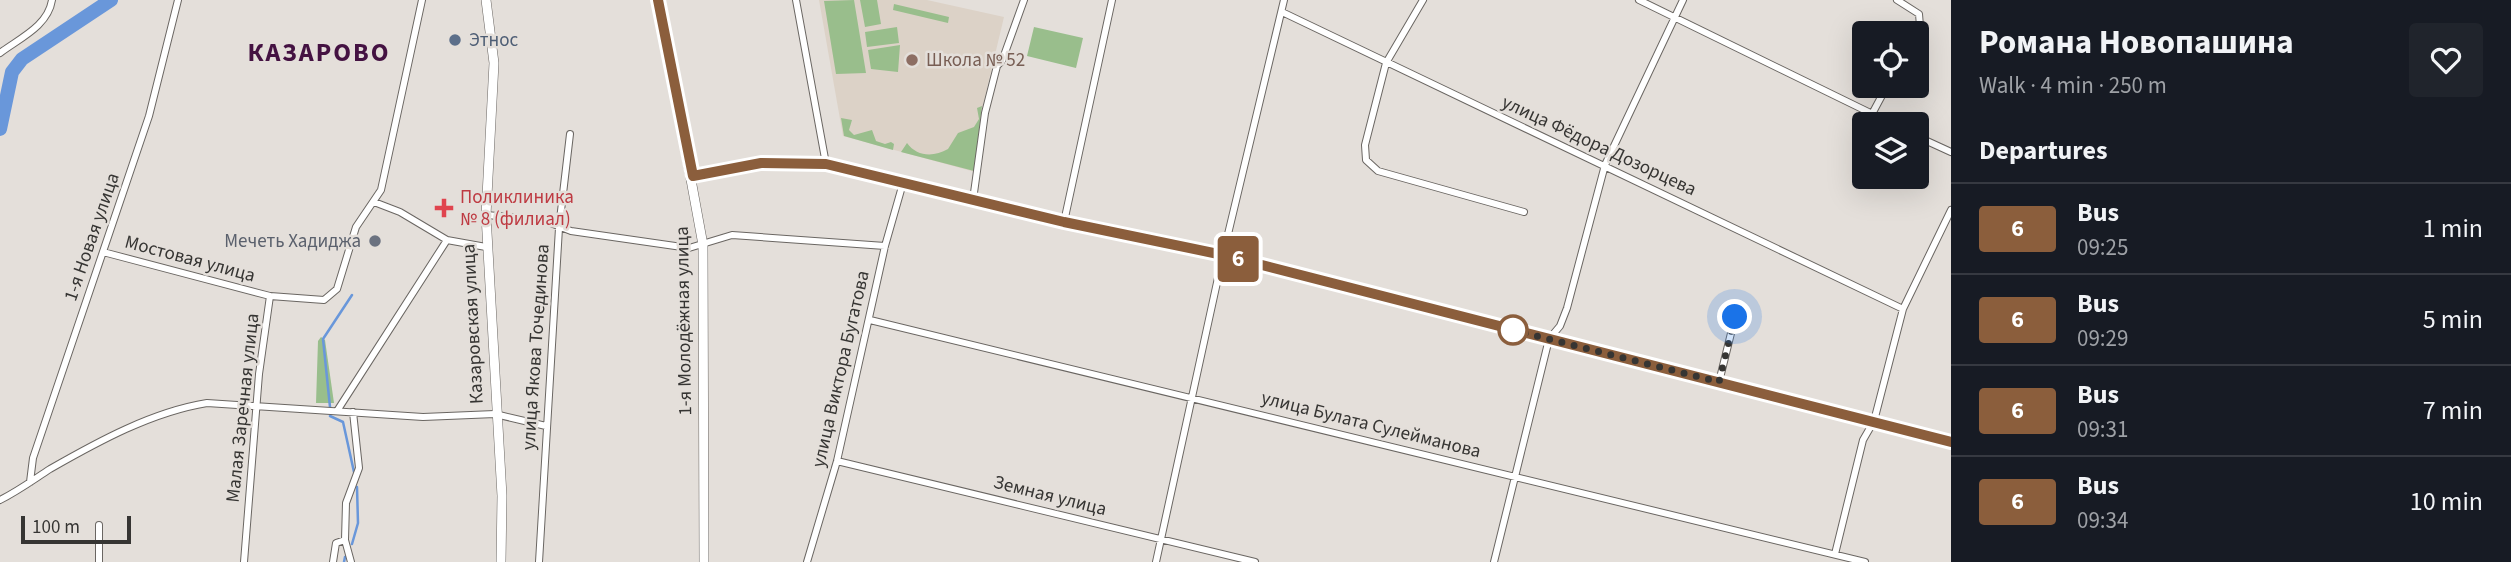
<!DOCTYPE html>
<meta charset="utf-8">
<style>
body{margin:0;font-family:"Source Sans 3",sans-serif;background:#20242c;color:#f1f3f6;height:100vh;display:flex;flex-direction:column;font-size:26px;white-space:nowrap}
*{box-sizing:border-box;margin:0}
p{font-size:23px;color:#9ea1a6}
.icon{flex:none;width:38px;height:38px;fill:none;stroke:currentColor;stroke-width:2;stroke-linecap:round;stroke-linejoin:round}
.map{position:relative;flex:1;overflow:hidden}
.details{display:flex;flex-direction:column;background:#171b24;width:560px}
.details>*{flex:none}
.badge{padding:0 14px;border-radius:5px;font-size:24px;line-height:46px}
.fabs{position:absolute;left:1852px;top:21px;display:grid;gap:14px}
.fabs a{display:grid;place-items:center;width:77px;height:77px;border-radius:7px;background:#171b24;box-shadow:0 7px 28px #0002;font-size:35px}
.scale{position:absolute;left:21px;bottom:18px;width:110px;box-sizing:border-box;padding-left:7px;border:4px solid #363533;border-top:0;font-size:19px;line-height:24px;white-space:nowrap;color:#363533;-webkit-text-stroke:5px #e4dfda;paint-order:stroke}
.you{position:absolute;width:35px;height:35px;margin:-18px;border:5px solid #fff;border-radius:50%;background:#1a73e8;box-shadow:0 0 0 10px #1a73e833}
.map>.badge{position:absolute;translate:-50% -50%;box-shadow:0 0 0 4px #fff}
h2{padding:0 28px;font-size:26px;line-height:63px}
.round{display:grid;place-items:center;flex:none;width:74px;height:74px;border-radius:7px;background:#20242c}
.headline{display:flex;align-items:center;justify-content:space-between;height:119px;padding:0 28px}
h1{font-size:33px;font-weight:700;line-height:52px}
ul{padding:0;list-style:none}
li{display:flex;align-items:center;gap:21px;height:91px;padding:0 28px;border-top:2px solid #363941}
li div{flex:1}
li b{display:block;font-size:26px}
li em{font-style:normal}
li .badge{min-width:77px;font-weight:700;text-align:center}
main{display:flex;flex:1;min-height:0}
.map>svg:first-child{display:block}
.built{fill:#dcd2c7}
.green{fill:#99be8c}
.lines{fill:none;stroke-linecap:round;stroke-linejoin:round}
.stream{stroke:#6997da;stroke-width:2.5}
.river{stroke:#6997da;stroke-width:14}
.street-casing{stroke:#6a6662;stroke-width:8}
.secondary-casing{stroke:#6a6662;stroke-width:10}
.street{stroke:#fff;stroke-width:6}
.secondary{stroke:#fff;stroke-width:9}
.line-casing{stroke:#fff;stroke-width:16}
.line{stroke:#8b5e3c;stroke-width:10}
.walk{stroke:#363533;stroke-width:7;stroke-dasharray:0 12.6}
.service-dot{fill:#5c6f8a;stroke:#e4dfda;stroke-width:2.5}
.education-dot{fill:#8d6e63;stroke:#e4dfda;stroke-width:2.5}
.health-dot{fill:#e0444e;stroke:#e4dfda;stroke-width:2.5}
.worship-dot{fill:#6b7280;stroke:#e4dfda;stroke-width:2.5}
.stop-dot{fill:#fff;stroke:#8b5e3c;stroke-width:3.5}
.labels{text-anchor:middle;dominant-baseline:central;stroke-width:5;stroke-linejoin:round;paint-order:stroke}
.service-label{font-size:19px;fill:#4e5e75;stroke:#e4dfda;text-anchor:start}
.education-label{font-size:19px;fill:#785e54;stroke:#e4dfda;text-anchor:start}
.street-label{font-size:19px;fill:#363533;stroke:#e4dfda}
.health-label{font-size:19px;fill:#be3a42;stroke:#e4dfda;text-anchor:start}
.worship-label{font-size:19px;fill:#5b616d;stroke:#e4dfda;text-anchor:end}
.district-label{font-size:26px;font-weight:bold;letter-spacing:2px;fill:#441242;stroke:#e4dfda}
</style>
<main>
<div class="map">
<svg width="1951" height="562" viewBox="0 0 1951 562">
<rect width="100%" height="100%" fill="#e4dfda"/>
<path class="built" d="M819,0h108l77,17 -23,96 -6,59 -132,-36z"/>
<path class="green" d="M854,0l12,73 -30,1 -12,-73z
M860,0h17l4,24 -16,3z
M894,4l55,13 -1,6 -55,-13z
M897,27l2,16 -32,4 -2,-15z
M1034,27l49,11 -7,30 -49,-12z
M900,45l-2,27 -27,-3 -3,-19z
M982,106l-8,65 -73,-19 6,-9c10,14 27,14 41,6l10,-16 16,-6 5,-8 -2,-11z
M841,118l11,2 -3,10 5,5 18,-5 4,11 9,3 6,-2 3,2 -1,6 -49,-14z
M321,337l4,3 9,63h-18l2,-62z"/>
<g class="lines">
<path class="stream" d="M330,407l-7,-68 29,-44
M330,416l13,6 11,50
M352,544l6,-21 -1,-36
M344,562l1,-5"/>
<path class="river" d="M0,129l12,-57 10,-13 89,-59"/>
<defs>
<path id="street" d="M796,0l30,164
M1423,0l-37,63 -21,82 1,15 12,11 146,41
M1639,0l254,124
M1897,0l22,14 1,12 -4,7
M1282,12l621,297
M0,53c20,-15 48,-27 52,-53
M1872,114l15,-28
M1916,136l35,16
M693,176l68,-13 65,1 238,58 159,33 728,187
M973,200l12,-87 12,-47 5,-5 22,-61
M374,202l26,10 47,28 39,7
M486,215l57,5 28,11 118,17 43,-13 153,11
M1064,222l48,-222
M103,252l167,44
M870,320l995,242
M1719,382l16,-65
M337,411l110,-171
M837,461l418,101
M30,482l3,-24 116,-342 29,-116
M0,500c18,-9 33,-20 50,-31 49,-28 102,-57 157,-66l216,14 72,-3 51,12
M99,525v37
M1835,554l28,-114 11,-19 29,-112 48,-99
M244,562l15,-188 11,-78 54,4 13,-11 19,-62 25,-37 41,-190
M333,562l3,-19 9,-3
M351,562l-6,-22 1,-37 13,-35 -6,-56
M539,562l20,-334 11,-94
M807,562l30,-101 48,-215 18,-63
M1156,562l67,-307 61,-255
M1494,562l55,-223 11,-13 7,-18 38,-143 78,-165"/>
<path id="secondary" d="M486,0l8,63 -8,152 16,281 -1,66
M658,0l45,245 1,317"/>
</defs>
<use href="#street" class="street-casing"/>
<use href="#secondary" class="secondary-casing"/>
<use href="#street" class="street"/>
<use href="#secondary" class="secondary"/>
</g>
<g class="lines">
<defs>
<path id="line" d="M658,0l35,176 68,-13 65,1 238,58 159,33 728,187"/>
</defs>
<use href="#line" class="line-casing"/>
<use href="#line" class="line"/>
<path class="walk" d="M1513,330l206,52 16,-65"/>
</g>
<circle class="service-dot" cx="455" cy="40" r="7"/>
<circle class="education-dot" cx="912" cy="60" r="7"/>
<path class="health-dot" d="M440.5 197.5h7v7h7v7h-7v7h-7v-7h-7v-7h7z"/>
<circle class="worship-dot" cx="375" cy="241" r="7"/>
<circle class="stop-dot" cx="1513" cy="330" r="14"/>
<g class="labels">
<g class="service-label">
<text x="469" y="40">Этнос</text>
</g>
<g class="education-label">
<text x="926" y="60">Школа № 52</text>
</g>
<g class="street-label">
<text transform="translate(1599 146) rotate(25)">улица Фёдора Дозорцева</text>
<text transform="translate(92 237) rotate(-71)">1-я Новая улица</text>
<text transform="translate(190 259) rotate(15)">Мостовая улица</text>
<text transform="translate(684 321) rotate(-91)">1-я Молодёжная улица</text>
<text transform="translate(473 324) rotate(-93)">Казаровская улица</text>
<text transform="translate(536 347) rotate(-86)">улица Якова Точединова</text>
<text transform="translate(841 369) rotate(-77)">улица Виктора Бугатова</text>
<text transform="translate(243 408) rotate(-84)">Малая Заречная улица</text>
<text transform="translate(1371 425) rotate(14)">улица Булата Сулейманова</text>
<text transform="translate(1050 496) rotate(14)">Земная улица</text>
</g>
<g class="health-label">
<text x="460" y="197">Поликлиника<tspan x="460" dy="22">№ 8 (филиал)</tspan></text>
</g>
<g class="worship-label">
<text x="361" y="241">Мечеть Хадиджа</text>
</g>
<g class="district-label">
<text x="319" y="52">КАЗАРОВО</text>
</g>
</g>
</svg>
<div class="fabs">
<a><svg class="icon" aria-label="locate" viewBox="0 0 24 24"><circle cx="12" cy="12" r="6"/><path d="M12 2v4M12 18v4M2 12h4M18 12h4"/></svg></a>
<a><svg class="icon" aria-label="layers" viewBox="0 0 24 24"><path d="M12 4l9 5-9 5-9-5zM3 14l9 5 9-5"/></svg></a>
</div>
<div class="scale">100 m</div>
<div class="you" style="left:1735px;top:317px"></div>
<b class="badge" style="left:1238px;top:259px;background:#8b5e3c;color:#fff">6</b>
</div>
<section class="details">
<div class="headline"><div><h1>Романа Новопашина</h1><p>Walk · 4 min · 250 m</p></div><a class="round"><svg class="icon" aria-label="heart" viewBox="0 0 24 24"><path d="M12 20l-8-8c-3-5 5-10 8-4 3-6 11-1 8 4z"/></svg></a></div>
<h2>Departures</h2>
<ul>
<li><span class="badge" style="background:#8b5e3c;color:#fff">6</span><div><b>Bus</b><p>09:25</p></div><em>1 min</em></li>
<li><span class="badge" style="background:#8b5e3c;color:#fff">6</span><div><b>Bus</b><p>09:29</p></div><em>5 min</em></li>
<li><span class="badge" style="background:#8b5e3c;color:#fff">6</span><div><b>Bus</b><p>09:31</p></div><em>7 min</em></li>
<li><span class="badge" style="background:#8b5e3c;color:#fff">6</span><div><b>Bus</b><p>09:34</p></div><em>10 min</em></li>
</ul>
</section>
</main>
